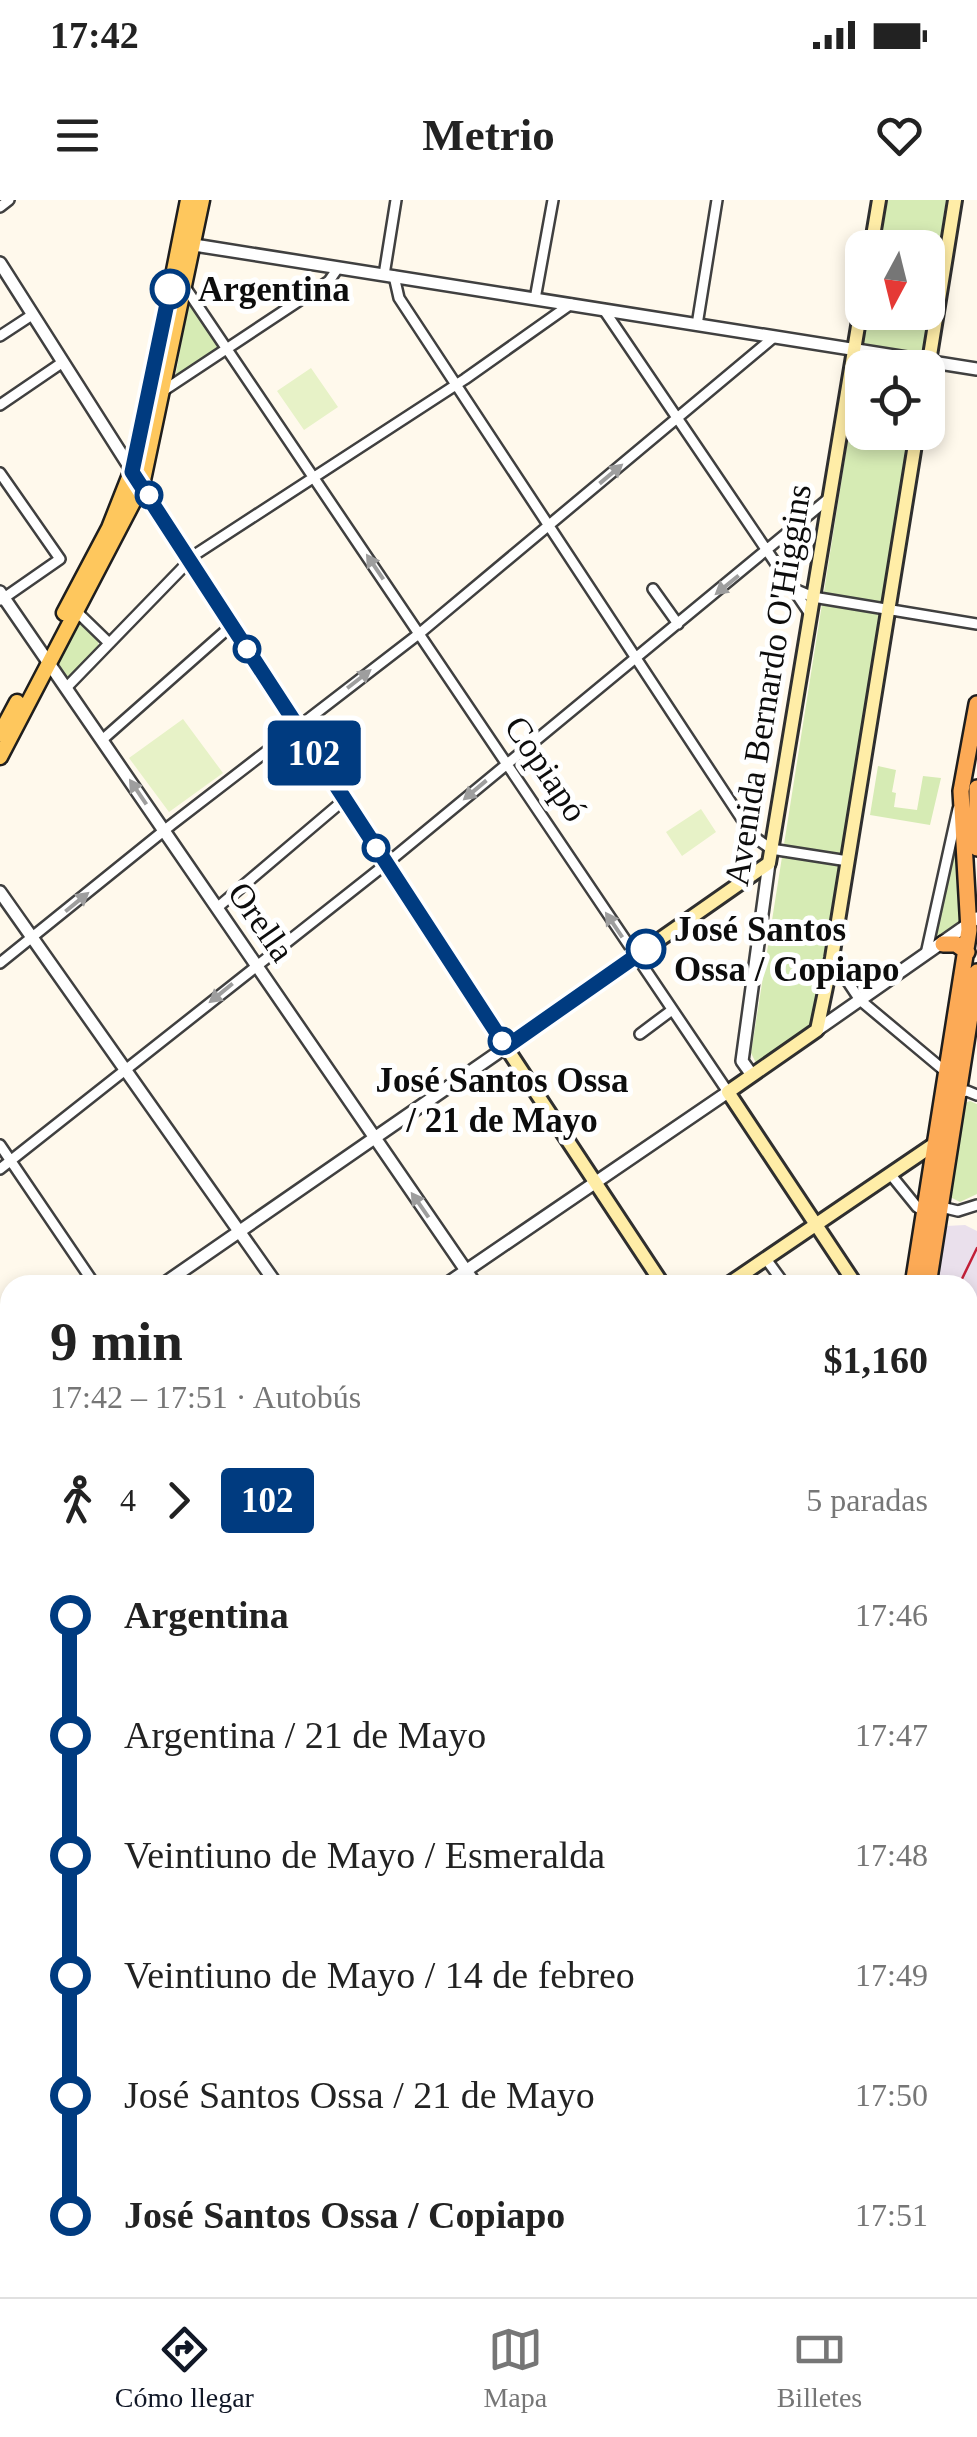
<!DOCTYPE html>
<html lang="es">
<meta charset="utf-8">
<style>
body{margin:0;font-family:Georgia,serif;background:#f6f6f6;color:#222;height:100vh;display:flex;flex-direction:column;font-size:38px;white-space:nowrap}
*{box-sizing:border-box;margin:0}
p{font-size:32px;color:#767676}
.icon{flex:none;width:55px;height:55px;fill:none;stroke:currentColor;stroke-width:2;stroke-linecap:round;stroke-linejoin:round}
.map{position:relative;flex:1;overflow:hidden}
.sheet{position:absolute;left:0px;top:1075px;width:978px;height:1022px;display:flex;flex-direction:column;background:#fff;border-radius:30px 30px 0 0;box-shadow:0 5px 15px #0003}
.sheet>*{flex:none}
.badge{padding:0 20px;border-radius:8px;font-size:35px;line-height:65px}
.needle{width:65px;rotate:187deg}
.tools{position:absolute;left:845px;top:30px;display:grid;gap:20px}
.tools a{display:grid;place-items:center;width:100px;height:100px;border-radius:20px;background:#fff;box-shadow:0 5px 15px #0003;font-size:50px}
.map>.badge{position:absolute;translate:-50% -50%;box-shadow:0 0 0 5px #fff}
.legs{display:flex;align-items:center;gap:15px;height:110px;padding:0 50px;font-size:32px}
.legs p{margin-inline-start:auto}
.headline{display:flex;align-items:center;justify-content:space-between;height:170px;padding:0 50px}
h1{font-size:55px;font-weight:600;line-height:75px}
ul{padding:0 50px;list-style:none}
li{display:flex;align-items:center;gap:35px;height:120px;font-size:38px}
li i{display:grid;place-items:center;width:15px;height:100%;margin:0 12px;background:currentColor}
li i::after{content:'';width:25px;height:25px;margin:-12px;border:8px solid;border-radius:50%;background:#fff}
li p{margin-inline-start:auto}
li:first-child i{background:linear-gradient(#0000 50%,currentColor 0)}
li:last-child i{background:linear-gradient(currentColor 50%,#0000 0)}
.status{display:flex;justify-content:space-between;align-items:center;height:70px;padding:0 50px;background:#fff;direction:ltr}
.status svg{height:28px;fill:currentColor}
header{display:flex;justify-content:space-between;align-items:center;height:130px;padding:0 50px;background:#fff;font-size:45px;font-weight:600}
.dock{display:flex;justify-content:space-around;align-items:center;height:140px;border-top:2px solid #e0e0e0;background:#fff;font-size:28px;color:#767676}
.dock a{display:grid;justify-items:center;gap:5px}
.dock .on{color:#111827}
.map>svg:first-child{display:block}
.industrial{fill:#eae0ec}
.green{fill:#d6ebb4}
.pitch{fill:#e7f2c7}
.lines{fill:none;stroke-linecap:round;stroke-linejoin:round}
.minor-casing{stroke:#404040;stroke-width:14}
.tertiary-casing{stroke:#404040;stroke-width:16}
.secondary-casing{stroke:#2f2f2f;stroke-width:18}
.primary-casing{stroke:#1e1e1e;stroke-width:19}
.trunk-casing{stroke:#1e1e1e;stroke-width:20}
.minor{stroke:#fff;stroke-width:9}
.tertiary{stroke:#fff;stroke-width:11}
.secondary{stroke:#ffeda7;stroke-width:12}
.primary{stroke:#fec75d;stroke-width:14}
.trunk{stroke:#fcaa56;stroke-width:15}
.rail{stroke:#c21f37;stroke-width:2.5}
.oneway{fill:#9e9e9e}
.line-1-casing{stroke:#fff;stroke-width:22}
.line-1{stroke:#003b80;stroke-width:15}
.stop-1-dot{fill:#fff;stroke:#003b80;stroke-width:5}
.labels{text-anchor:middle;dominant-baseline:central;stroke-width:10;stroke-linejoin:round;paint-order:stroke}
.stop-label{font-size:35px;font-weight:bold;fill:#0d0d0d;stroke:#fff;text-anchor:start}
.street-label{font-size:35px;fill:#0d0d0d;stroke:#fff}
</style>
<div class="status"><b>17:42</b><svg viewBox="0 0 49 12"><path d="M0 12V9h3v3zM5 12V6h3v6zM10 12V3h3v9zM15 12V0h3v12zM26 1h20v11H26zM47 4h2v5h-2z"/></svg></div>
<header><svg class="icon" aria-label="menu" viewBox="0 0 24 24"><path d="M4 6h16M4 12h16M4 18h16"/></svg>Metrio<svg class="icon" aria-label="heart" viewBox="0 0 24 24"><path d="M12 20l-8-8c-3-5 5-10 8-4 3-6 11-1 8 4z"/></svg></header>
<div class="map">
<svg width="977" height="2097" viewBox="0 0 977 2097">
<rect width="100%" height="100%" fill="#fff9ec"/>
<path class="industrial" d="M965,1025l12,6v517l-9,-15v-448h-31l9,-59z
M977,1910v144l-9,-14v-77z"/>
<path class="green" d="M887,0h59l-26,167 -58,1v64l47,1 -94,595 -52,35h-7l-5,-10 117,-740 60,-1v-64l-49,-1z
M189,102l31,48 -45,28z
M75,420l22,18 2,9 -29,30 -6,1 -11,-16z
M878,566l18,4 -4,22 4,1 -2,14 23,3 6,-34 18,2 -11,47 -60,-10z
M954,652l13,69 -32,21z
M970,901l7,3v90l-17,8 -12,-6 14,-92z"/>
<path class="pitch" d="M311,168l27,39 -34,23 -27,-39z
M183,519l40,54 -54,39 -40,-54z
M701,609l15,23 -34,24 -16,-24z"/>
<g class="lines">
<defs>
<path id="minor" d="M0,7l9,-7
M384,75l12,-75
M394,76l5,22 354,538 18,13 77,12
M185,87l543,805
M535,99l18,-99
M604,110l206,304
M697,125l20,-125
M0,136l32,-21
M163,191l166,-110 9,-13
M0,205l63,-43
M0,273l60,86 -59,41
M653,389l25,35
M794,389l19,8 164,27
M76,411l33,32
M66,488l130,-134 269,-175 106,-75
M102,540l129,-114
M218,707l126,-107
M926,754l32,-145
M832,758l28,42 86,72
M0,763l171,-138 249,-192 354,-296
M640,834l32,-24
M956,893l11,-2 10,4
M0,945l95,140
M0,969l386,-305 442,-365
M891,975l26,32 7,4
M937,1006l21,5 19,-6
M766,1059l19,26
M0,1217l10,15
M968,1549l9,14
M968,1898l9,-59
M968,2077l9,13
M580,2088l6,9
M740,2097l2,-9"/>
<path id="tertiary" d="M188,44l789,125
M0,63l195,307 311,477 -344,238
M0,392l476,693
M0,692l277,393
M817,830l160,-112
M752,875l-10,-14 27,-198
M445,1085l283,-193
M0,1197l10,-6
M0,1781l10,15
M0,1944l10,-6
M0,1954l10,-6
M0,2060l10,15
M18,2088l6,9
M203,2088l6,9
M65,2097l15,-9"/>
<path id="secondary" d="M871,48l8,-48
M928,168l27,-168
M663,1085l-157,-238 263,-184 93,-561
M727,1085l209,-142
M856,1085l-128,-193 89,-62 15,-72 85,-526
M0,1574l10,-7
M0,1759l10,-7"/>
<path id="primary" d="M64,413l45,-85 28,-71 51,-257
M0,534l17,-32
M0,557l142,-272 60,-285"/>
<path id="trunk" d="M977,588v60
M943,744h13l11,8
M913,1085l56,-355 -8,-139 16,-87
M928,1085l49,-313
M353,2097l15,-9
M413,2097l13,-9"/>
</defs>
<use href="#minor" class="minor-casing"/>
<use href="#tertiary" class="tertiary-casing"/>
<use href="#secondary" class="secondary-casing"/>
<use href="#primary" class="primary-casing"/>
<use href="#trunk" class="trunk-casing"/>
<use href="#minor" class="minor"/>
<use href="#tertiary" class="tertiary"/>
<use href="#secondary" class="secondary"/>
<use href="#primary" class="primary"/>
<use href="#trunk" class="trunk"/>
<path class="rail" d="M959,1085l18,-37
M968,1478l9,-63
M968,1500l9,36
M375,2097l15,-9"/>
</g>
<defs><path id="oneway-solid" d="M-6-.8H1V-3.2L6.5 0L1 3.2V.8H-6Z" transform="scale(2.5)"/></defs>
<g class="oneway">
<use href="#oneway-solid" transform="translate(611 274) rotate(-40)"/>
<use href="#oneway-solid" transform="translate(375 367) rotate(-124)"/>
<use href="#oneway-solid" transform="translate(727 385) rotate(141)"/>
<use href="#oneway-solid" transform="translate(359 479) rotate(-38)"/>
<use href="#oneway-solid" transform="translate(475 590) rotate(140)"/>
<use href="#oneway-solid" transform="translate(138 592) rotate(-124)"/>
<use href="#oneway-solid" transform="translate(77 702) rotate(-39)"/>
<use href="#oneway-solid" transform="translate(614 725) rotate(-124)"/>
<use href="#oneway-solid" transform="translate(221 793) rotate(141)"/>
<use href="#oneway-solid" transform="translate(420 1005) rotate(-125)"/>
</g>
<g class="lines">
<defs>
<path id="line-1" d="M170,89l-38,183 374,575 140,-98"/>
</defs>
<use href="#line-1" class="line-1-casing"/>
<use href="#line-1" class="line-1"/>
</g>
<g class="stop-1-dot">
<circle cx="170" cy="89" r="18"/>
<circle cx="149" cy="295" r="12"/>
<circle cx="247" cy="449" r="12"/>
<circle cx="376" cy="648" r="12"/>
<circle cx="646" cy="749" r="18"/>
<circle cx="502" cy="841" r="12"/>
</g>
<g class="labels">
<g class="stop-label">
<text x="198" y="89">Argentina</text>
<text x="674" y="729">José Santos<tspan x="674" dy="40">Ossa / Copiapo</tspan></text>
<text x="502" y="880" text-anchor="middle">José Santos Ossa<tspan x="502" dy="40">/ 21 de Mayo</tspan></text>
</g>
<g class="street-label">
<text transform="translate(768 485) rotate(-81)">Avenida Bernardo O'Higgins</text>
<text transform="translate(546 569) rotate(56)">Copiapó</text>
<text transform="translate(261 722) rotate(55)">Orella</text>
</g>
</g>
</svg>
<div class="tools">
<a><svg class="needle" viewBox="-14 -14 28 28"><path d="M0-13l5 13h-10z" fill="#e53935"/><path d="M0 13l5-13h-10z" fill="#767676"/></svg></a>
<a><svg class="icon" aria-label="locate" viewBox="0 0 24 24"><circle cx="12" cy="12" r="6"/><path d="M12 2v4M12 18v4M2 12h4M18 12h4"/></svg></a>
</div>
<b class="badge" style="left:314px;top:553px;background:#003b80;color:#fff">102</b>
<section class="sheet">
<div class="headline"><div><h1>9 min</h1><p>17:42 – 17:51 · Autobús</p></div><b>$1,160</b></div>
<div class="legs"><svg class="icon" aria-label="walk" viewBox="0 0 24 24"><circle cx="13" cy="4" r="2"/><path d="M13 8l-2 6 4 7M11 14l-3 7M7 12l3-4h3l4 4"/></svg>4<svg class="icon" aria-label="forward" viewBox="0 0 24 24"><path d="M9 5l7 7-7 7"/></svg><b class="badge" style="background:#003b80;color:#fff">102</b><p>5 paradas</p></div>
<ul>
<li><i style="color:#003b80"></i><b>Argentina</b><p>17:46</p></li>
<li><i style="color:#003b80"></i><span>Argentina / 21 de Mayo</span><p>17:47</p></li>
<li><i style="color:#003b80"></i><span>Veintiuno de Mayo / Esmeralda</span><p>17:48</p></li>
<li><i style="color:#003b80"></i><span>Veintiuno de Mayo / 14 de febreo</span><p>17:49</p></li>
<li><i style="color:#003b80"></i><span>José Santos Ossa / 21 de Mayo</span><p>17:50</p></li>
<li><i style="color:#003b80"></i><b>José Santos Ossa / Copiapo</b><p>17:51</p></li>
</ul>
</section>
</div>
<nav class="dock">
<a class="on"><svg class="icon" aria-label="directions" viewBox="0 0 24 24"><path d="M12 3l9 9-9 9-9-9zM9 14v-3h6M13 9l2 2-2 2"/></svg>Cómo llegar</a>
<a><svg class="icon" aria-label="map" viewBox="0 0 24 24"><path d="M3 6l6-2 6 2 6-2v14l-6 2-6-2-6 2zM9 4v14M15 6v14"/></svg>Mapa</a>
<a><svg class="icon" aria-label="tickets" viewBox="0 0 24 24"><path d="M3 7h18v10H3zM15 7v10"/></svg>Billetes</a>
</nav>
